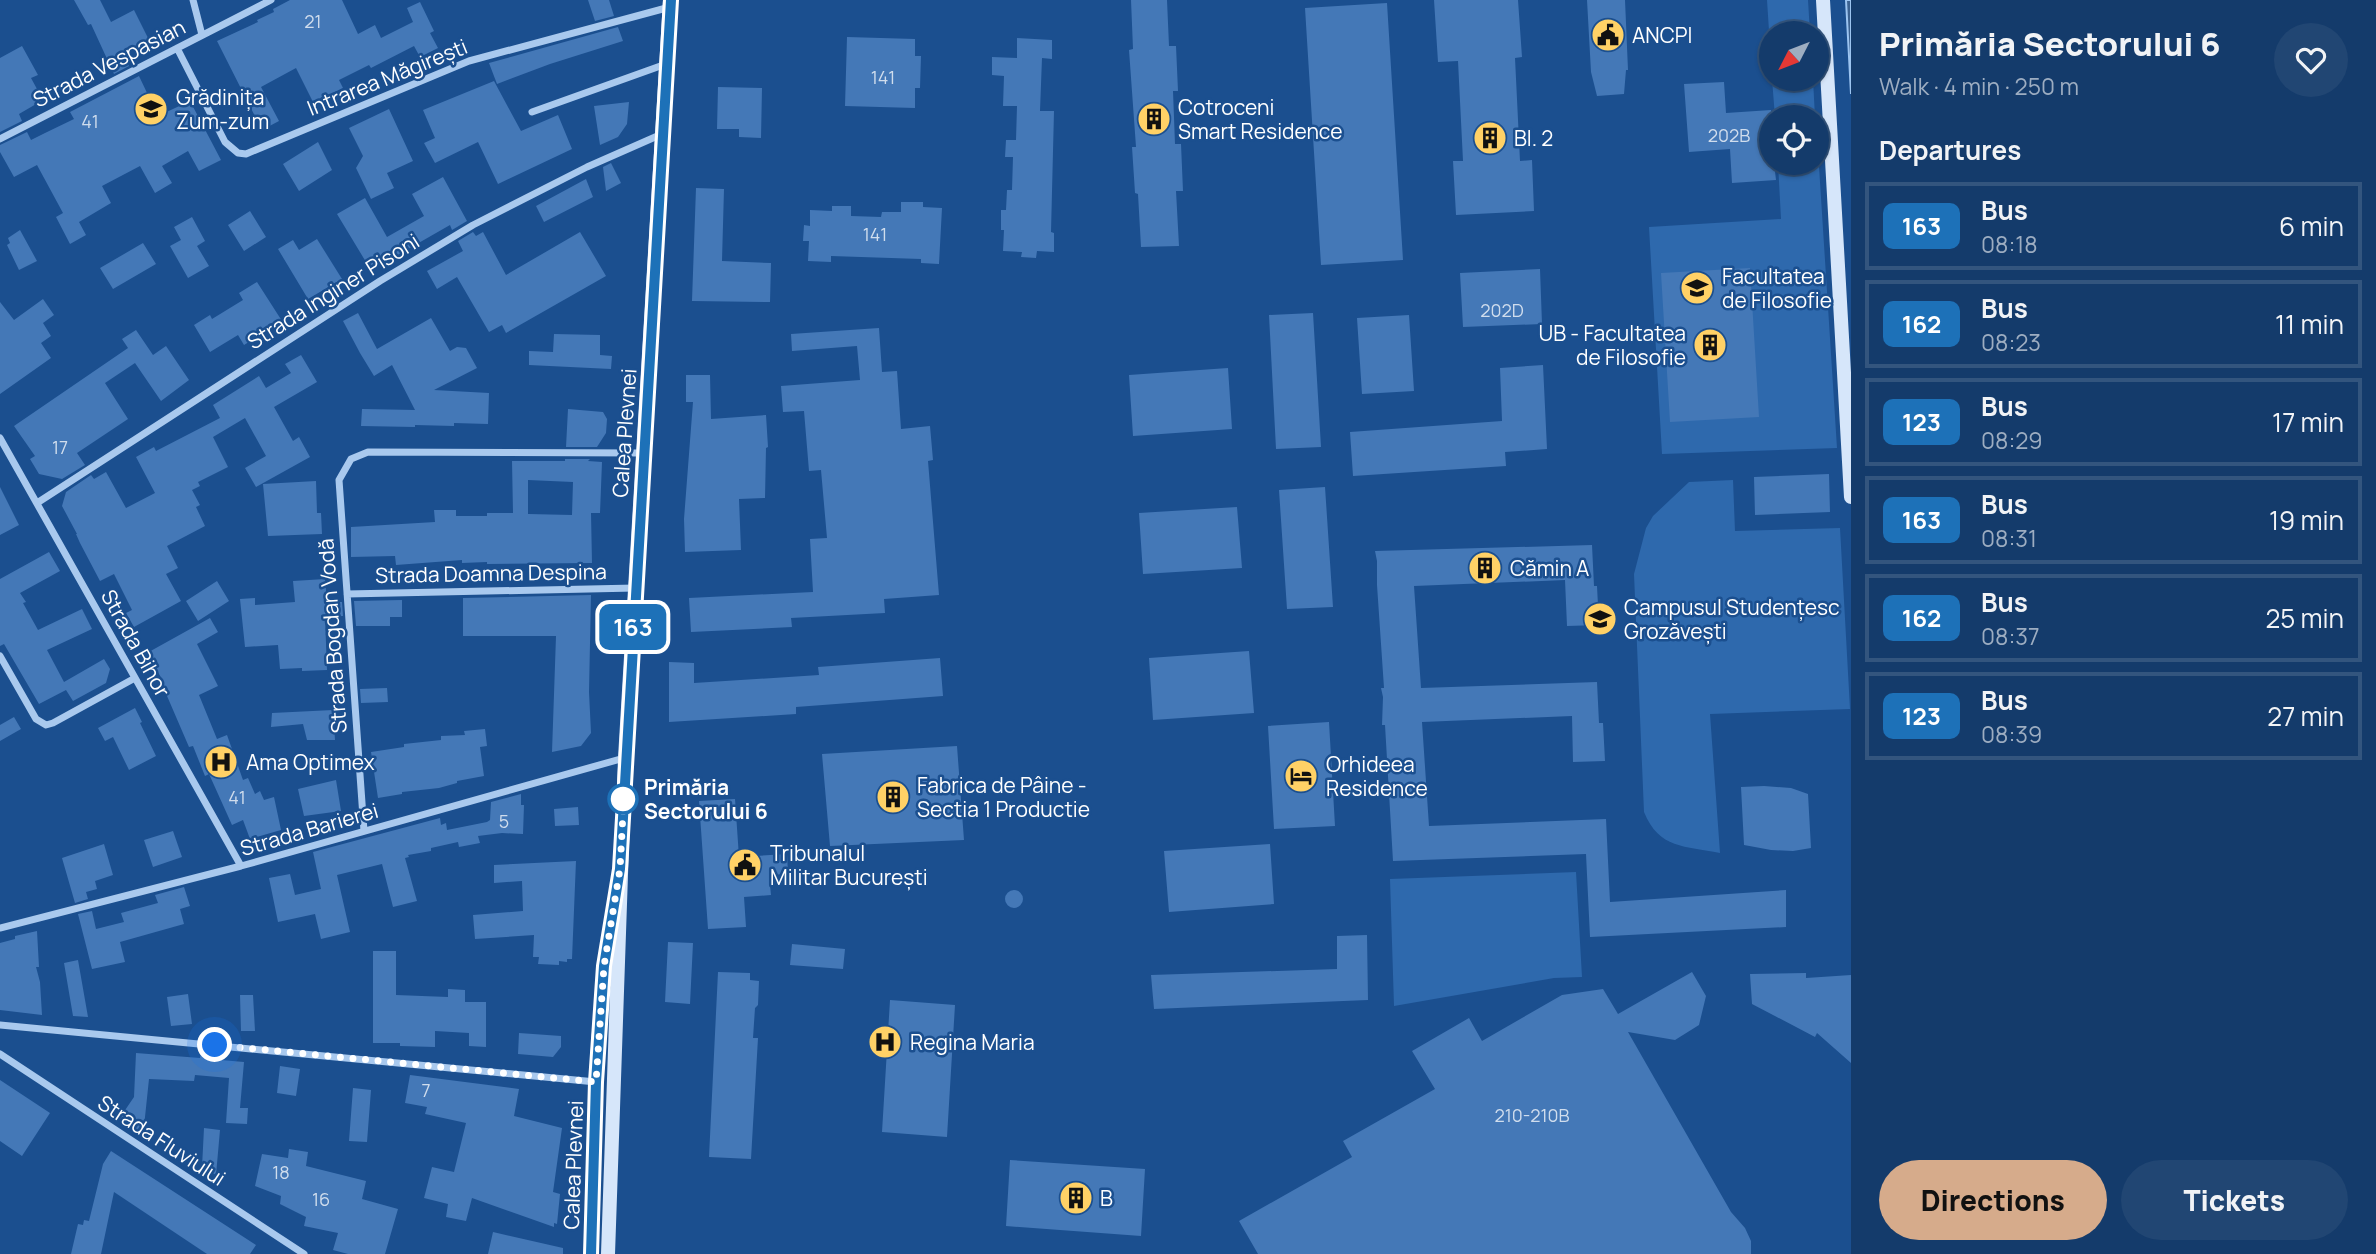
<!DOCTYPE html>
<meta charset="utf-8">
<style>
body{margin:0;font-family:Manrope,sans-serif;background:#214673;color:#f1f3f6;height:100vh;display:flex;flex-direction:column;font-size:26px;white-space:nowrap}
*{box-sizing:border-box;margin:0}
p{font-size:23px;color:#9dadc1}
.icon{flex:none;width:38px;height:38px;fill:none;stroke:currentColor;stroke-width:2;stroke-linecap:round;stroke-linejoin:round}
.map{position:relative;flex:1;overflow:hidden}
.panel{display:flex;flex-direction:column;background:#143b6b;width:525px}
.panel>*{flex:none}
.badge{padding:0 14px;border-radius:10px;font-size:24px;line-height:46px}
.needle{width:46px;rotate:228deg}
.fabs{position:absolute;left:1759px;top:21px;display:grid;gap:14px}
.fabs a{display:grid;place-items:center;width:70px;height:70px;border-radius:50%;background:#143b6b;box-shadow:0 2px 5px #0004,0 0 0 2px #33557e;font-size:35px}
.you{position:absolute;width:35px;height:35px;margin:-18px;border:5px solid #fff;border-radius:50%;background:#1a73e8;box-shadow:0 0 0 10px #1a73e833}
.map>.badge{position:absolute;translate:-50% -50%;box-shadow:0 0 0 4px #fff}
h2{padding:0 28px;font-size:26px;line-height:63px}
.round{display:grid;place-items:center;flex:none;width:74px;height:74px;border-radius:37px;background:#214673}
.head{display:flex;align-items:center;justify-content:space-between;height:119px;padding:0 28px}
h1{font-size:33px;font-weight:800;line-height:52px}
.cta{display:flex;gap:14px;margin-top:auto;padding:14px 28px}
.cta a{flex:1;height:80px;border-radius:42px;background:#d6ab8b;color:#111;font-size:28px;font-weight:800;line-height:80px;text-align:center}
.cta a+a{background:#214673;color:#f1f3f6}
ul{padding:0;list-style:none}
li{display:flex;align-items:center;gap:21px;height:88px;margin:0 14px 10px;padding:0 14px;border:4px solid #33557e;border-radius:0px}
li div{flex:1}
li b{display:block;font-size:26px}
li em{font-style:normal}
li .badge{min-width:77px;font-weight:700;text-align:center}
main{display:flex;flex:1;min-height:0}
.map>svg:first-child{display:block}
.green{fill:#2e69ad}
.water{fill:#3c6290;stroke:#9cc4f0;stroke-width:2}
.building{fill:#4478b7;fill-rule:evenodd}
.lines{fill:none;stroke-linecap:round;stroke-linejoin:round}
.minor{stroke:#a9c9ee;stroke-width:7}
.secondary{stroke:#d6e6fa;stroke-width:14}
.line-casing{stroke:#fff;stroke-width:16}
.line{stroke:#1d71b8;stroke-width:10}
.walk{stroke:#fff;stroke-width:7;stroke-dasharray:0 12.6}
.stop-dot{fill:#fff;stroke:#1d71b8;stroke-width:3.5}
.labels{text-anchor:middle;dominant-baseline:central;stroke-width:5;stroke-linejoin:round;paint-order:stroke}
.number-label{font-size:18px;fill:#d0dded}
.poi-label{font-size:21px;fill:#fff;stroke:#1b4f8f;text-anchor:start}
.street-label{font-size:21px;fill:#fff;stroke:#1b4f8f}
.stop-label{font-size:21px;font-weight:bold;fill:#fff;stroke:#1b4f8f;text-anchor:start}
</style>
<main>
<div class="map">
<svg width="1851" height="1254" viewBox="0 0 1851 1254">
<rect width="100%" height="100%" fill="#1b4f8f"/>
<path class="green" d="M1767,0h41l2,33h-39v29z
M1772,79h41l2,38h-40z
M1817,135l20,313 -175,6 -13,-227 132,-8 -3,-56h38z
M1733,480l2,51 105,-3 10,181 -140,5 10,139c-35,-7 -61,-4 -76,-41l-10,-238 12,-46 7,-12 36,-34z
M1576,872l6,105 -28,1 -160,28 -4,-127z"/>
<path class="water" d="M1846,0h5v94z"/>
<path class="building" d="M74,0h26l11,22 23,-12 15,30 -26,13 6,13 -15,8 -23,-50 -3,1z
M290,0h52l16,34 17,-9 6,13 32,-16 -6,-14 13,-6 14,29 -4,2 8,15 -18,9 -6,-11 -43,22 -2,-3 -30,15 4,8 -30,14 -17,-34 -35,19 18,34 -17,9 -45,-89 41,-19 -1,-2 17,-8 -1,-3z
M588,0h21l5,16 -19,5z
M1131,0h36l2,46h7l2,45h-5l2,53h6l2,47h-7l3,55 -38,1 -3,-53 -3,-1 -3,-46h4l-7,-97 4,-1z
M1434,0h84l4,57 -7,1 5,103 12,-1 2,51 -78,4 -3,-54h10l-5,-100 -20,1z
M1587,0h38l3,70h-2l-2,24 -27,2 -6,-24z
M1387,3l16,257 -82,5 -16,-257z
M618,27l5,14 -73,23 -53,20 -8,-21z
M847,37l68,2v17h6l-1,32h-5v20l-70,-2z
M1017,38l35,2v19l-10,-1 -2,53h14l-3,121 3,1v19l-17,-1 -1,7 -15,-1 1,-5 -19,-1 1,-21h-3v-20h5l1,-20h5l1,-33h-8l1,-17h10l1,-34h-14l1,-30 -12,-1v-18l25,1z
M22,46l16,29 -7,3 12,22 -24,14 3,7 -22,11v-74z
M139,76l19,40 32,-15 31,59 -22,11 -11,-20 -26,15 10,17 -17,10 -15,-27 -38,20 9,17 -32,19 7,13 -16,9 -14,-27 7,-4 -26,-48 -23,12 -14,-25v-7l27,-13 4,8 14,-7 29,-14 -4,-7z
M494,81l27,50 37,-16 14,34 -74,35 -20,-42 -43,21 -11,-20 11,-5 -12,-28z
M1724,82l2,31 45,-3v53h3l2,17 -44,3 -2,-34 -41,3 -5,-68z
M718,87l44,1 -1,50 -22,-1v-8h-22z
M629,102l-2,22 -9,13 -18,8 -6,-39z
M389,109l24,52 -26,12 7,15 -23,11 -15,-31 7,-12 -14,-28z
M318,142l14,28 -33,21 -16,-27z
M611,163l10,20 -15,8 -3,-24z
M443,177l24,44 -15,9 -2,-5 -75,43 -2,-3 -4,2 -32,-53 28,-16 22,39 37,-21 -12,-22z
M586,179l7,18 -49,25 -8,-16z
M696,188l28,1 -2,72 49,2 -1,39 -78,-1z
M901,202h22v5l19,1 -3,56 -18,-1v-4l-90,-3v6l-23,-1 1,-20h-6l1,-16 6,1v-16l22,1v-5h19v10l30,1 1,-5h19z
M250,211l16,26 -22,14 -16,-26z
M192,217l13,24 -8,5 12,20 -21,12 -18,-32 11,-6 -7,-13z
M20,230l17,31 -18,9 -12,-25 3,-2 -2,-5z
M473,232l3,4 7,-4 23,43 74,-43 26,44 -100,57 -4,-8 -13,7 -32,-55 -20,12 -10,-18 36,-20 -5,-10z
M317,239l25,40 -34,20 -30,-50 15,-9 6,10z
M143,243l13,21 -43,25 -13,-21z
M1750,268l9,149 -89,5 -9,-149z
M1540,269l2,55 -79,3 -3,-54z
M257,282l25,39 -38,24 -6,-10 -28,17 -16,-27 16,-10 2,4 31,-19 -4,-7z
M43,299l11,16 -11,8 8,13 -10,7 10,15 -51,36v-92l14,18z
M358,313l19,36 54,-31 19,33 7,-4 9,1 11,20 -43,22 55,3 -1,31 -34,-1v3l-39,-1v2l-54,-1 1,-17 53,1 -23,-45 -18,11 -14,-23 -17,-32z
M1313,313l8,134 -45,2 -7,-134z
M1409,315l5,76 -52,3 -5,-76z
M879,328l3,44 15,-1 4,58 29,-3 3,34 -5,1 11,134 -55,4 1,14 -94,5 1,9 -101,5 -2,-34 124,-6 -3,-53 17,-1 -6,-68 -12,1 -5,-60 -21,1 -2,-26 79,-6 -3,-34 -65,5 -1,-17z
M136,330l17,25 13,-9 23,34 -28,21 -26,-38 -30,20 23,36 -51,34 8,12 -23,14 -23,-5 -9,-15 5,-3 -21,-30 114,-78 -6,-9z
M554,334l46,1v20l12,1 -1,13 -82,-4v-14l24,1z
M301,355l16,27 -43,25 19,34 6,-4 11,20 -54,30 -11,-19 21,-12 -21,-38 -32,19 15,30 -30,15 2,4 -8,4 8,15 -4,2 9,19 -38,20 11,22 -12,6 15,27 -47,26 -8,-14 6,-3 -18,-36 -14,7 -20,-38 -4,-9h1l-15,-28 4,-14 25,-17 3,4 12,-7 20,36 29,-15 -19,-36 18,-10 2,4 64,-33 -7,-13 46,-29 7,12 25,-15 -6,-9z
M1543,365l4,84 -42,3 1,14 -153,10 -3,-44 152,-11 -2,-53z
M1228,368l4,61 -99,7 -4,-61z
M686,375h24l1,44 55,-4 2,32 -2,1 -1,50 -26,1 2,51 -56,2 -1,-33 9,-117h-7z
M568,409l35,3 4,7 -1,14 -9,14h-31z
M565,459h25l-2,2 14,1 -2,51h-9l1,50 -105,1v-2l-25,1v-3l-66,5 -1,-9 -44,1v-30l84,-5 -1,-12h22v6h31v-3h26l-1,-52h53zM528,480l45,2 -1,33 -44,-1z
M1829,474l1,38 -75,3 -1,-38z
M316,481l1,32h4l1,21 -54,2 -5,-52z
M0,487l19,38 -19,10z
M1325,487l8,120 -46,2 -8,-119z
M1237,507l5,61 -99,6 -4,-61z
M1592,545l2,41h3l2,39 -32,1 -2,-46 -151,6 7,102 176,-6 2,41h4l2,38 -32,1 -1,-46 -150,6 7,104 177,-7 4,83 176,-12v37l-196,10 -4,-83 -193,7 -8,-136h-3l1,-28 -2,-9h3l-7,-103v-24l-2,-10z
M49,552l11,19 -40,22 6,9 -3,1 15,27 44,-21 10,20 -45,21 17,32 40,-23 6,10 -4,14 -33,18 -7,-11 -27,14 -35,-60 -4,2v-67z
M325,579l2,23h15l1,14 -18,1 2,53 -25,1v-3l-22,1 -2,-24 -33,2 -5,-48 15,-1v7l40,-3 -2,-21z
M217,581l12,20 -31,20 -12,-20z
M591,595l-2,97 2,41 -10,13 -29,6 4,-116h-93v-38z
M402,600v17h-12v9h-34l-2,-25z
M210,618l8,14 -21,12 21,42 -19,9 18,44 10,-4 16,45 5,-2 7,16 5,-3 4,9 10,-3 7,33 -31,9 -7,-19 -11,5 -23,-51 -4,2 -12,-30 -4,1 -28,-65 2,-1 -16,-28z
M1249,651l5,62 -101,7 -4,-62z
M940,658l3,38 -147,11v7l-127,8v-60l25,1v20l125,-8 -1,-8z
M387,688l1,14 -27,1 -1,-14z
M135,708l7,14 -2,1 16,33 -27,14 -16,-33 -8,4 -7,-13z
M333,710l2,30h-28l-4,-16 -32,3 1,-14z
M14,717l7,12 -21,12v-16z
M1329,722l6,104 -61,3 -6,-103z
M485,729l2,17 -7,1 4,29 -27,5v2l-18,5 -37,4v2l-24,4 -7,-46 33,-5v-3l37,-4v-4l24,-1 -1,-4z
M957,746l7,94 -134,6 -8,-92z
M336,780l5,31 -37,5 -6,-27z
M1764,786l27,2 17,6 3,54 -18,3 -22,-1 -27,-5 -3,-58z
M521,794v11h3l-1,29 -21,-1 -24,3 2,7 -21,4 -1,-5 -27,6v3l-23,4 1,2 -4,1 12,43 -24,6 -11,-43 -45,11 13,57 -29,7 -6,-25 -37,8 -9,-44 21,-4 5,21 26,-6 -8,-37 127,-34 1,7 5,-2 1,7 40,-8 3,-2 1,-18z
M735,799l4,58 48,-3 1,20 -19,1 2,20 -27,2 2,30 -38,2 -9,-128z
M578,807l1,18 -24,1 -1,-17z
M173,831l9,26 -29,10 -9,-27z
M104,844l9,31 -18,6 2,8 -11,3 2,7 -13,4 -13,-45z
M1270,844l4,60 -105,8 -5,-61z
M576,861l-4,98h-5v3l-8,-1v4l-21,-1 1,-7h-6l1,-22 -59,4 -2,-24 50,-4 -1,-30 -28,2v-18z
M184,887l6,19 -10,3 4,15 -64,18 5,20 -33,7 -14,-55 14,-3 4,18 28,-7 -3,-9 37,-10 -3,-8z
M1005 899a9 9 0 1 1 18 0a9 9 0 1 1-18 0Z
M37,931l2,36h-3l4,15 2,33 -42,-5v-67l15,-4v-3z
M1367,935l1,65 -214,9 -3,-34 186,-6v-33z
M668,942l25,1 -3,61 -25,-2z
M792,944l53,5 -2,20 -53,-4z
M373,951h23v44l52,2v-8l17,1v12h21v45l-17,-1v-13l-34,-2v16l-35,-1v-3h-27z
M78,960l10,57 -15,-1 -9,-53z
M718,972l32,1v7l9,1 -1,24 -3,3 -2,30h5l-7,121 -42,-2z
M1692,972l14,24 -7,29 -24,15 -47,-8 103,180 14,16 6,13v13h-493l-19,-33 113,-64 -9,-16 92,-52 -23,-38 57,-33 13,23 80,-46 41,-6 15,25z
M1806,973v5l45,-3v88l-34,-30 -2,4 -63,-33 -2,-30z
M188,994l4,30 -21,2 -4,-29z
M240,995h13l2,36h-14z
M890,1000l65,5 -8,132 -65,-5z
M519,1033l42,3v11l-8,10 -35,-3z
M201,1052l21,1 -1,7 23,2 -4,46h8l-1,16 -21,-1 3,-45 -34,-3 -1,6 -45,-2 -6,57 -24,-17 15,-22 2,-44 64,5z
M280,1066l20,3 -4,27 -19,-3z
M410,1075l109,14 -5,27 48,12 -9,64 7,2 -3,30 -3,-1v4l-82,-29 -6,23 -20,-4 2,-13 -24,-6 8,-31 22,5 12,-49 -41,-9 2,-7 -22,-4z
M0,1080l50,33 -28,43 -22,-15z
M353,1088l18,2 -4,52 -18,-1z
M204,1128l16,2 -4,45 -14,-8z
M289,1149l19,3 -2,14 60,15 -4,18 36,10 -13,45h-37l-15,-4 5,-17 -34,-7 2,-9 -26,-13 1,-8 -26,-10 7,-32 26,4z
M111,1151l145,94 -6,9h-43l-93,-62 -13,62h-30l7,-30 5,1 1,-5 5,1 14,-57z
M1010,1160l135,9 -4,67 -135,-10z
M493,1232l70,16v6h-75z"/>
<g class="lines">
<path class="minor" d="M193,0l9,35
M177,48l48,94 13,11 8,1 223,-93 201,-54
M532,112l134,-48
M0,139l271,-139
M0,438l241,428
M37,503l343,-222 93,-56 114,-58 75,-33
M347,594l288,-6
M0,656l36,63 10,6 7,-2 82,-45
M364,831l-25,-351 12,-21 17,-7 275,1
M0,928l241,-62 383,-108
M0,1025l596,57
M0,1054l304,200"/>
<path class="secondary" d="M1823,0l28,497
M591,1254c3,-114 3,-230 22,-342
M608,1254c5,-166 12,-331 17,-496l45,-758"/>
</g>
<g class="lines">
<defs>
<path id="line" d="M591,1254l5,-172 8,-116 16,-97 51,-869"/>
</defs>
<use href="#line" class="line-casing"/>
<use href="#line" class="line"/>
<path class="walk" d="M215,1045l381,37 8,-116 16,-97 4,-74 -1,4"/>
</g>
<defs>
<symbol id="civic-disc" viewBox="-11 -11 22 22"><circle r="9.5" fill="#ffd166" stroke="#1b4f8f"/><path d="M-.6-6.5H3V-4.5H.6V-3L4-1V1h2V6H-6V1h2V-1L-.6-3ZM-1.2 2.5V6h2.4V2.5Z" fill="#111"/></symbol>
<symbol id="school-disc" viewBox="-11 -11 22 22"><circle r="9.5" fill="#ffd166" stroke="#1b4f8f"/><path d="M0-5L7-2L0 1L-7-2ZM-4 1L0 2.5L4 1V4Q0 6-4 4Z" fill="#111"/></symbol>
<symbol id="building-disc" viewBox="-11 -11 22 22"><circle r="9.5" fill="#ffd166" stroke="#1b4f8f"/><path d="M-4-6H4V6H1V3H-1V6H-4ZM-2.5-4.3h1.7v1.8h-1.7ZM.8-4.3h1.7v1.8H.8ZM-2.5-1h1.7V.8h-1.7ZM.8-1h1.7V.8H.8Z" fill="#111"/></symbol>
<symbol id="university-disc" viewBox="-11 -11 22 22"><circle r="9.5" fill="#ffd166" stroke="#1b4f8f"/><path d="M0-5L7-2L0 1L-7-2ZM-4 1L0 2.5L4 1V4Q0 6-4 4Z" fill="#111"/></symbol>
<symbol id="hospital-disc" viewBox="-11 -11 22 22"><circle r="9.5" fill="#ffd166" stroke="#1b4f8f"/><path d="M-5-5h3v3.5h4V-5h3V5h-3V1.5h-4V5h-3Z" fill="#111"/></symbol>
<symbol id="hotel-disc" viewBox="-11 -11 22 22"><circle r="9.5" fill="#ffd166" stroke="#1b4f8f"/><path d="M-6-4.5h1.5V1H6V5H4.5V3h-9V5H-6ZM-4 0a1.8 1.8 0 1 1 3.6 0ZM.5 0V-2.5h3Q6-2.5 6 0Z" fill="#111"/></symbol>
</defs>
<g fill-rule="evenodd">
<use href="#civic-disc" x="1589" y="16" width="38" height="38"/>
<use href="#school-disc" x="132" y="90" width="38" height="38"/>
<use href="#building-disc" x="1135" y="100" width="38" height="38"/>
<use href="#building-disc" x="1471" y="119" width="38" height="38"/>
<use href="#university-disc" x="1678" y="269" width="38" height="38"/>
<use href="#building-disc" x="1691" y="326" width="38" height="38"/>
<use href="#building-disc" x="1466" y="549" width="38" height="38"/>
<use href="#university-disc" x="1581" y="600" width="38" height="38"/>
<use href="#hospital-disc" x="202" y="743" width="38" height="38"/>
<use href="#hotel-disc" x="1282" y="757" width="38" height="38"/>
<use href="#building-disc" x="874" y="778" width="38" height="38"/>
<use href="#civic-disc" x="726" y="846" width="38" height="38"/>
<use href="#hospital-disc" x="866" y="1023" width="38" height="38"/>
<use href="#building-disc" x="1057" y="1179" width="38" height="38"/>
</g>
<circle class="stop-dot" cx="623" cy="799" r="14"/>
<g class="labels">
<g class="number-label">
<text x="313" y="21">21</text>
<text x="883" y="77">141</text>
<text x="90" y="121">41</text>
<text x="1729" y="135">202B</text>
<text x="875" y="234">141</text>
<text x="1502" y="310">202D</text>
<text x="60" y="447">17</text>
<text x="237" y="797">41</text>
<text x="504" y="821">5</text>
<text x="426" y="1090">7</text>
<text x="1532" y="1115">210-210B</text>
<text x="281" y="1172">18</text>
<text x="321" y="1199">16</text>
</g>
<g class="poi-label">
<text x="1632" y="35">ANCPI</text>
<text x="176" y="97">Grădinița<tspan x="176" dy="24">Zum-zum</tspan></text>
<text x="1178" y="107">Cotroceni<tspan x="1178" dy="24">Smart Residence</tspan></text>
<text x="1514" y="138">Bl. 2</text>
<text x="1722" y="276">Facultatea<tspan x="1722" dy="24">de Filosofie</tspan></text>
<text x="1686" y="333" text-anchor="end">UB - Facultatea<tspan x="1686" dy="24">de Filosofie</tspan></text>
<text x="1510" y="568">Cămin A</text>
<text x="1624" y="607">Campusul Studențesc<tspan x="1624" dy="24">Grozăvești</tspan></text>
<text x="246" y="762">Ama Optimex</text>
<text x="1326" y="764">Orhideea<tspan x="1326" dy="24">Residence</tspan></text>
<text x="917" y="785">Fabrica de Pâine -<tspan x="917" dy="24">Sectia 1 Productie</tspan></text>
<text x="770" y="853">Tribunalul<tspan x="770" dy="24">Militar București</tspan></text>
<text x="910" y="1042">Regina Maria</text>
<text x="1100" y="1198">B</text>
</g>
<g class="street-label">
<text transform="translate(109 63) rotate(-27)">Strada Vespasian</text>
<text transform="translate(387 77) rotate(-22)">Intrarea Măgirești</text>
<text transform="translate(333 291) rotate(-32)">Strada Inginer Pisoni</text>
<text transform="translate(624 433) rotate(-86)">Calea Plevnei</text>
<text transform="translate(491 573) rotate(-1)">Strada Doamna Despina</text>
<text transform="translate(332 636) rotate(-94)">Strada Bogdan Vodă</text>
<text transform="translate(136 643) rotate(61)">Strada Bihor</text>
<text transform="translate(309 829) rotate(-16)">Strada Barierei</text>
<text transform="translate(162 1140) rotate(33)">Strada Fluviului</text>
<text transform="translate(573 1165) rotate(-88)">Calea Plevnei</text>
</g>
<g class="stop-label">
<text x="644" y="787">Primăria<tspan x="644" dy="24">Sectorului 6</tspan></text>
</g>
</g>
</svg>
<div class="fabs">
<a><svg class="needle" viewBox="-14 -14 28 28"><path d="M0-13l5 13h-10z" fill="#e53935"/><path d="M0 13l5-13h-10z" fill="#9dadc1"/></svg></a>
<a><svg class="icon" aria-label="locate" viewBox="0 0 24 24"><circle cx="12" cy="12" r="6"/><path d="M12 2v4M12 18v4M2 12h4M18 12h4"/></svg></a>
</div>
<div class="you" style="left:215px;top:1045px"></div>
<b class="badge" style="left:633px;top:627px;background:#1d71b8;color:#fff">163</b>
</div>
<section class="panel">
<div class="head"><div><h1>Primăria Sectorului 6</h1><p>Walk · 4 min · 250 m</p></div><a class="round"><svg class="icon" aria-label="heart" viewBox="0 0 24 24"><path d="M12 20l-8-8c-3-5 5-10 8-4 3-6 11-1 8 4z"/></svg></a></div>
<h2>Departures</h2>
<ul>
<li><span class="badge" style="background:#1d71b8;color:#fff">163</span><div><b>Bus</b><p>08:18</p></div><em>6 min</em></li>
<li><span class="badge" style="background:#1d71b8;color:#fff">162</span><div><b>Bus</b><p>08:23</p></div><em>11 min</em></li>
<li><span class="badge" style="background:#1d71b8;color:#fff">123</span><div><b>Bus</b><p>08:29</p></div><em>17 min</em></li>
<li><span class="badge" style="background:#1d71b8;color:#fff">163</span><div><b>Bus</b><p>08:31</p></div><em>19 min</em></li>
<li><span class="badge" style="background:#1d71b8;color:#fff">162</span><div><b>Bus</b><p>08:37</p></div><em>25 min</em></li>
<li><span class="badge" style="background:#1d71b8;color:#fff">123</span><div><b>Bus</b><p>08:39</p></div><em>27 min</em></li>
</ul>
<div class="cta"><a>Directions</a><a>Tickets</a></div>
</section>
</main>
